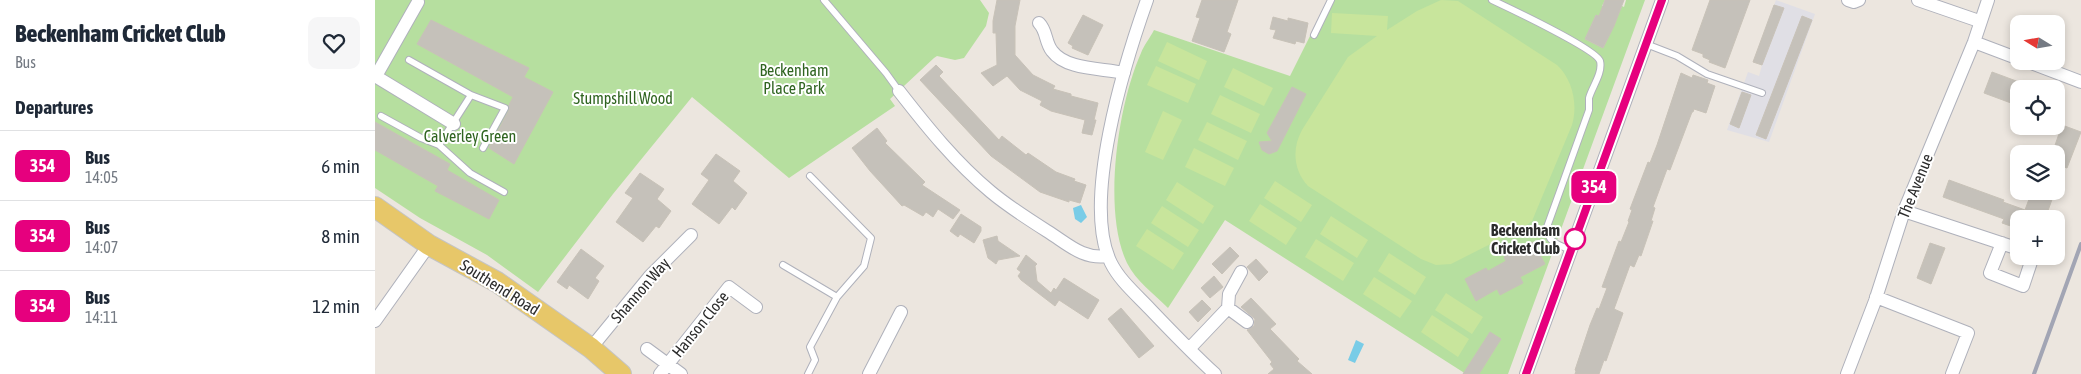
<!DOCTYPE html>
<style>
body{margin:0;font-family:"Asap Condensed",sans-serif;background:#f6f6f7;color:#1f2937;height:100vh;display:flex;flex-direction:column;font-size:19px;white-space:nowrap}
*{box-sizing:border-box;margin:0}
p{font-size:16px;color:#747a83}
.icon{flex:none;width:28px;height:28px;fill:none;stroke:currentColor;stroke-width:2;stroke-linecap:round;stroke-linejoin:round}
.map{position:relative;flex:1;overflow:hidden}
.side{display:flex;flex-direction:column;background:#fff;width:375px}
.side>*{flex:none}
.badge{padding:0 10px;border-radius:8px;font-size:18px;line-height:32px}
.needle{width:32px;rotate:281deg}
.buttons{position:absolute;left:1635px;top:15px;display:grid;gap:10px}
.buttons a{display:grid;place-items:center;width:55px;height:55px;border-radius:10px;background:#fff;box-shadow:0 2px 8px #0003;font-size:25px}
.map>.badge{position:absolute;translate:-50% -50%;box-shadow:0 0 0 2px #fff}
h2{padding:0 15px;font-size:19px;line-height:45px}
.round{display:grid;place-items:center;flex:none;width:52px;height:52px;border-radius:10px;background:#f6f6f7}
.overview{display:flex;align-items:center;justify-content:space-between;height:85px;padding:0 15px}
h1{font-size:24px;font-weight:800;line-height:38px}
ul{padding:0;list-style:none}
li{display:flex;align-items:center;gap:15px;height:70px;padding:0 15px;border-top:1px solid #e0e1e3}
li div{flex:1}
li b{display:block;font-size:19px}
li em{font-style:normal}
li .badge{min-width:55px;font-weight:700;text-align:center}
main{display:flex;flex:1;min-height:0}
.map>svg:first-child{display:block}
.industrial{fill:#e0dfe5}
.green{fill:#b6df9f;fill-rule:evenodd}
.pitch{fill:#c8e59c}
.water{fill:#79cce7}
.building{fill:#c5c1ba;stroke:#c8c2b8}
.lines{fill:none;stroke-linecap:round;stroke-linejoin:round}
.service-casing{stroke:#afb1bb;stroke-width:8}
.minor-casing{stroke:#afb1bb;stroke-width:14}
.primary-casing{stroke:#c4c4c4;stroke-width:22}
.service{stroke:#fff;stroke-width:6}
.minor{stroke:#fff;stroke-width:12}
.primary{stroke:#e7c769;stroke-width:20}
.rail{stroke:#a2a5b4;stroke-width:4}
.line-casing{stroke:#fff;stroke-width:11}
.line{stroke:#e6007e;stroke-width:8}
.stop-dot{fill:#fff;stroke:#e6007e;stroke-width:2.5}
.labels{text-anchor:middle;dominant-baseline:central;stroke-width:4;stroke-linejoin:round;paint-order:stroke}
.park-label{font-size:16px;fill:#2f6420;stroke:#fff}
.street-label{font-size:16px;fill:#2c2c2c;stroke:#fff}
.stop-label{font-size:16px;font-weight:bold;fill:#2c2c2c;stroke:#fff;text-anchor:end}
</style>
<main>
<section class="side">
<div class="overview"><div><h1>Beckenham Cricket Club</h1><p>Bus</p></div><a class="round"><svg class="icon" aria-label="heart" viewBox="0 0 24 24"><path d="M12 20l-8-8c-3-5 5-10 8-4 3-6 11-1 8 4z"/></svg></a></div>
<h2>Departures</h2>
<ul>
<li><span class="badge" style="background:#e6007e;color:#fff">354</span><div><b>Bus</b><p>14:05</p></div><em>6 min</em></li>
<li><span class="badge" style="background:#e6007e;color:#fff">354</span><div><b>Bus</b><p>14:07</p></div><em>8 min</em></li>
<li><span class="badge" style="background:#e6007e;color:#fff">354</span><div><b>Bus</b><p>14:11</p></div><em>12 min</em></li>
</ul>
</section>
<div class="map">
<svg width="1706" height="374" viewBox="0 0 1706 374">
<rect width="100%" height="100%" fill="#ece6df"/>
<path class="industrial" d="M1401,0l39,14 -46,128 -42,-12 21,-58 11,4 3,-11 -9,-3z"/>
<path class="green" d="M0,0h605l9,13 -3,13 -22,32 -9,2 -18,-4 -3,2 -44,41 5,7 -106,72 -97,-81 -79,97 -75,98 -51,-37 -67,-37 -45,-30z
M953,0h277l-3,6 9,3 -2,5 8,3 5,-11 2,1 2,-7h19l-137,374h-42l-241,-154 -57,88c-14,-14 -32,-27 -41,-45 -25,-52 -9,-159 14,-210 3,-8 9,-15 13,-23l136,46zM1221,15l18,9 -11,24 -18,-9z"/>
<path class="pitch" d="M1066,0l17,1 99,64c16,15 21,40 15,60l-40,96 -8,6 -73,37 -15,1 -15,-6 -113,-73c-15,-16 -16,-38 -6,-56l46,-73 29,-21 -46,-3 1,-20 56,3 -1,14 30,-19z
M792,42l40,19 -8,19 -41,-19z
M781,66l40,18 -8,19 -41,-18z
M858,68l40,20 -9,18 -40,-19z
M845,95l40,19 -9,19 -40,-19z
M788,111l19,9 -19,40 -18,-8z
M832,122l40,19 -9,19 -40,-20z
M819,148l40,20 -9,18 -40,-19z
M900,181l37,24 -11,17 -37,-24z
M802,182l37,24 -11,18 -37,-24z
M885,204l37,24 -11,17 -37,-24z
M787,206l37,24 -11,17 -37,-24z
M956,216l37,24 -11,18 -37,-24z
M772,229l37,24 -11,17 -37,-24z
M941,239l38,24 -11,18 -38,-24z
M1014,253l37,24 -11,18 -37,-24z
M999,277l38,24 -12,17 -37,-24z
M1071,293l37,24 -11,17 -37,-24z
M1057,315l37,24 -11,18 -37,-25z"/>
<path class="water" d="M706,205l6,12 -6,6 -6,-4 -2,-11z
M981,340l8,4 -9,19 -7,-3z"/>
<path class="building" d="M622,0h23l-5,26v29l18,20 22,11 -2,3 18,5v2l27,7 -4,17h2l-4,15 -10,-2 3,-13 -34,-9 -11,-6 2,-4 -22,-11 -13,-14 -14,10 -12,-13 16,-8 -1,-32h-3v-12z
M827,0h36l-11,32 4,2 -7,18 -32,-11 8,-23 -4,-1z
M1230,0h19l-10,26 -11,22 -18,-9 11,-24 3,1z
M1335,0h40l-25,68 -16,-6 1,-2 -7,-3v-3l-11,-4z
M1399,5l10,3 -22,57 -9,-3z
M708,15l20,10 -15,30 -16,-7 1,-2 -5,-3z
M1427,16l10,4 -46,119 -10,-4z
M898,17l15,4v-3l20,5 -4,20 -8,-2 -1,3 -22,-6 3,-8 -6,-1z
M56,20l98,48 -5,9 29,15 -39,72 -25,-16 20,-38v-5l4,-8 -96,-53z
M561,65l7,7 -4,4 60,64 3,-4 24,19 2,-2 28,19 19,7 -1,2 12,4 -6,18 -11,-3v2l-29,-10 -49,-36 -71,-76z
M1617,72l27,10v24l-35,-13z
M1306,73l11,5 1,-3 15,5 -1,3 8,3 -9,27 -12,-4 -1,3h-1l-22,58 -3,-1 -14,38 2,1 -4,13h2l-12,35 -2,-1 -5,12 -4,-2 -16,44 9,4 -17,48 -2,-1 -5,14h-24l1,-3 -1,-1 15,-45 7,-17 2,1 8,-21 -5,-1 17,-46 2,1 8,-20 -1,-1 4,-11 -2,-1 18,-47 2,1 7,-18z
M917,87l14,7 -29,57 -8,3 -7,-4 -3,-8 13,-1 -5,-8z
M1367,92l9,3 -12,33 -9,-4z
M0,122l75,42 -3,6 52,30 -10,19 -54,-28 3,-5 -63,-36z
M1687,125l19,7 -14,36 -11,-4v-10h-4z
M502,128l10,13 -2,2 40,39 -3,3 38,25 -7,9 -15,-10 -5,8 -7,-5 -3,4 -19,-11 -2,1 -32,-35 -18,-23z
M341,154l24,17 -7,10 14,12 -12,17 -3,-3 -13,17 -27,-20 17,-24 -8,-6z
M265,173l24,16 -7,10 14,12 -12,17 -3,-2 -13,16 -27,-20 17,-24 -8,-5z
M1574,180l55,20 -1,2 22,8 7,-19h23l-10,28h-26v10l-17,-6 2,-4 -61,-22z
M586,214l20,13v4l-7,12 -14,-9 -2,3 -8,-6z
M622,236l1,5 22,15 -22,4 -2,4 -8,-6 -5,-18z
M1158,242l12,22 -25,13 3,6 -23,12 -3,-6 -21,12 -11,-22 21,-11 2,3 18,-10 -2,-4z
M1555,243l15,5 -14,36 -14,-6z
M855,247l9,9 -17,18 -10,-10z
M206,249l23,17 -9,12 4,3 -11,18 -19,-14 -2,4 -10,-7z
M651,255l11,9 -2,2 2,15 14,12 3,-5 2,2 8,-12 35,22 -11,19 -29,-19 -4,6 -34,-26 -3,-4 3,-4 -4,-3z
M881,259l12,13 -9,9 -12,-14z
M839,276l9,11 -13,11 -9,-10z
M876,298l25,26 -6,5 29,30 -2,2 15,13h-44l6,-5 -4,-5 2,-2 -25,-32 7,-4 1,-7 -14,-12z
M827,300l9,9 -13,13 -9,-10z
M746,308l33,38 -15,12 -31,-39z
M1115,332l11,7 -22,35h-16z"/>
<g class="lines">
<defs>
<path id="service" d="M449,0l62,73 13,18
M1117,0c17,8 104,49 108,61 3,12 -8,26 -11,37 0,4 0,8 0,12l-42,117c0,15 11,18 24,23
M939,35l17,-35
M1271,44l31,12 30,18 55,19
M96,95l34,13 -22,40
M6,116l40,22 18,7 32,-50 -62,-35
M64,145l31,28 34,19
M435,176l61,62 -7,28 -27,31
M408,265l54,32 -27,50 5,13 -7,14"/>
<path id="minor" d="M772,0c-22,62 -66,202 -36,263 9,18 26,32 39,46 21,22 42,44 65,65
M1473,0l6,2 5,-2
M1543,0l61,21
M664,23c8,8 6,19 13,28 14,19 50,17 72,22
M1599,42l45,17
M1651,61l55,21
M0,76l79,48
M1,76l42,-74
M524,91c28,36 57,72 92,101 18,15 37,27 56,39 21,13 36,29 61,25
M1529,211l115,38
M1627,243l-12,30 33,13 10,-30
M1501,297l92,36 -16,41
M853,308l19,14
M0,321l54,-76
M216,348l59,-72 41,-41
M272,349l34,25
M814,349l39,-41 1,-14 12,-22
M285,374l69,-87 27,20
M494,374l32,-62
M1151,374l136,-374
M1472,374l28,-73 29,-90 70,-169 14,-42"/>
<path id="primary" d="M0,207l54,38 68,37 94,66 30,26"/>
</defs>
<use href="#service" class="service-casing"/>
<use href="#minor" class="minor-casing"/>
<use href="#primary" class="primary-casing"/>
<use href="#service" class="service"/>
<use href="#minor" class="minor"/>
<use href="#primary" class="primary"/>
<path class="rail" d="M1659,374l47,-130"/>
</g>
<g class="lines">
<defs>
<path id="line" d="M1151,374l136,-374"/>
</defs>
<use href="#line" class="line-casing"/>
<use href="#line" class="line"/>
</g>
<circle class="stop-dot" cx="1200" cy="239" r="10"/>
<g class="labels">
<g class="park-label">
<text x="419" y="70">Beckenham<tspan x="419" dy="18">Place Park</tspan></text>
<text x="248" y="98">Stumpshill Wood</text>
<text x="95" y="136">Calverley Green</text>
</g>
<g class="street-label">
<text transform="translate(1540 186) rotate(-68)">The Avenue</text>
<text transform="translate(125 287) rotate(32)">Southend Road</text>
<text transform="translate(265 290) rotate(-49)">Shannon Way</text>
<text transform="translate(325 324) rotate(-51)">Hanson Close</text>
</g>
<g class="stop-label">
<text x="1185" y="230">Beckenham<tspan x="1185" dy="18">Cricket Club</tspan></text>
</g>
</g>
</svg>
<div class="buttons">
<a><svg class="needle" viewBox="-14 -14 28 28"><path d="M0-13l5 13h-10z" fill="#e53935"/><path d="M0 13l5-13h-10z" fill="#747a83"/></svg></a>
<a><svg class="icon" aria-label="locate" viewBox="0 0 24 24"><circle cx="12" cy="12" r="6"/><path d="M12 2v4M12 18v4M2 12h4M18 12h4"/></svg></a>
<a><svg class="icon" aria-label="layers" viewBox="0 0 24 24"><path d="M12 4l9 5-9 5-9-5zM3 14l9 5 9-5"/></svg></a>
<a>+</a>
</div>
<b class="badge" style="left:1219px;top:187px;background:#e6007e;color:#fff">354</b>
</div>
</main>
